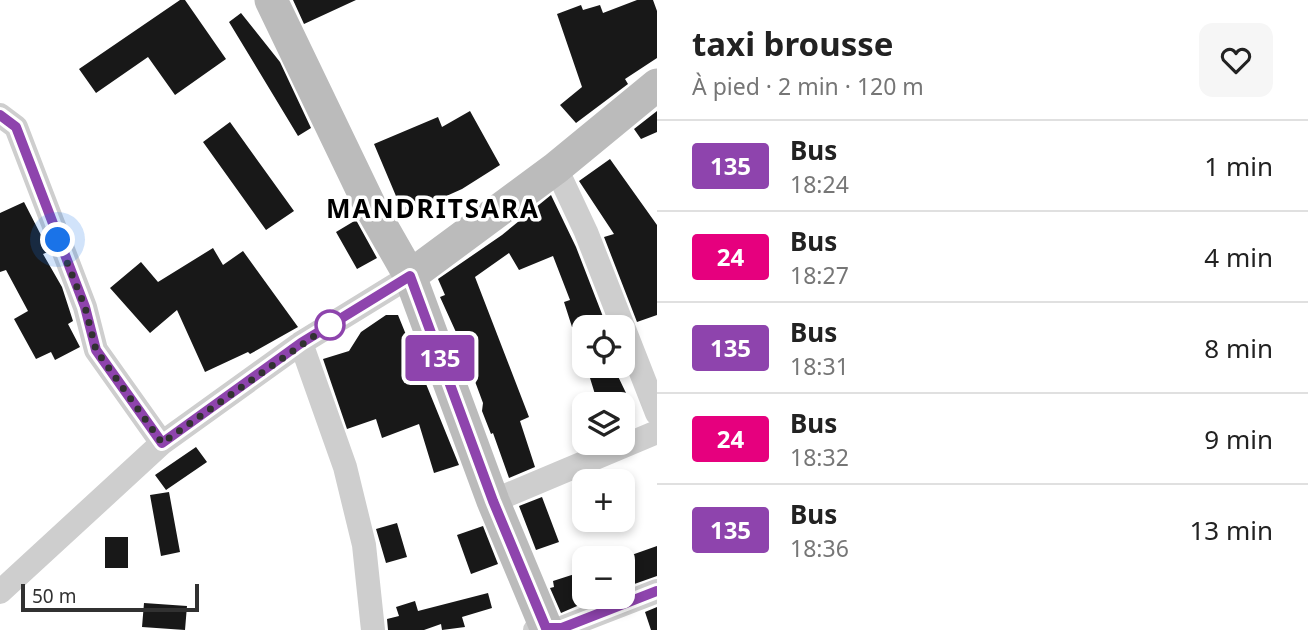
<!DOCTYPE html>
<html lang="fr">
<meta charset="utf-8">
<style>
body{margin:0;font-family:"Noto Sans",sans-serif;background:#f6f6f6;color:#222;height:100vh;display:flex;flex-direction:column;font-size:26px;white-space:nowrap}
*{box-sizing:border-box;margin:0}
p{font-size:23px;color:#767676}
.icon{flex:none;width:38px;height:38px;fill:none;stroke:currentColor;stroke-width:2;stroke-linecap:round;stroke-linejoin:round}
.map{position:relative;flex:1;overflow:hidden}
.panel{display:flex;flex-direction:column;background:#fff;width:651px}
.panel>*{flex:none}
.badge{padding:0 14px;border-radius:5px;font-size:24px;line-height:46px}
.buttons{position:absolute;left:572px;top:315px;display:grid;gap:14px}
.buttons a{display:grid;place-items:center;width:63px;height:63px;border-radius:14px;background:#fff;box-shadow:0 4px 10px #0003;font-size:35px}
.scale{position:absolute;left:21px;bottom:18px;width:178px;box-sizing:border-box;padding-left:7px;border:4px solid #313131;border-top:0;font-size:19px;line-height:24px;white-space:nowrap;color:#313131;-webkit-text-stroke:5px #fff;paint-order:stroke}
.you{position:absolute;width:35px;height:35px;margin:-18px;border:5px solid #fff;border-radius:50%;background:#1a73e8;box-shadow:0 0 0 10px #1a73e833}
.map>.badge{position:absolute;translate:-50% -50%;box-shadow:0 0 0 4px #fff}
.round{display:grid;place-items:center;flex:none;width:74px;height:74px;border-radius:14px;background:#f6f6f6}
.overview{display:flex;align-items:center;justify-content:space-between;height:119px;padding:0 35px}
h1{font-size:33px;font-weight:700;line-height:52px}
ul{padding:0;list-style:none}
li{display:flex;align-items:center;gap:21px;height:91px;padding:0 35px;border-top:2px solid #e0e0e0}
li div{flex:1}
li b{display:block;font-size:26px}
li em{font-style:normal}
li .badge{min-width:77px;font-weight:700;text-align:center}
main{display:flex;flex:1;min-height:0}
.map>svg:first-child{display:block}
.building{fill:#181818}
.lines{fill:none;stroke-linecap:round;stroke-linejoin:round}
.street{stroke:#cecece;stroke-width:24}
.secondary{stroke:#bbb;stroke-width:33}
.line-casing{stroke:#fff;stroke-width:16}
.line{stroke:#8e44ad;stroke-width:10}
.walk{stroke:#313131;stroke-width:7;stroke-dasharray:0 12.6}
.stop-dot{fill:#fff;stroke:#8e44ad;stroke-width:3.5}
.labels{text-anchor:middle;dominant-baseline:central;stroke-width:7;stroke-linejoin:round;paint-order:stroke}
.district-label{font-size:26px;font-weight:bold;letter-spacing:2px;fill:#000;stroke:#fff}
</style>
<main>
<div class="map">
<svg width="657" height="630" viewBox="0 0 657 630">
<rect width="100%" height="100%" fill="#fff"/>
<path class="building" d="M180,0h5l41,59 -51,36 -27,-38 -52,36 -17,-24z
M293,0h63l-52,24z
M637,0h16l4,11v47l-32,21 3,5 -52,39 -16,-18 22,-18 -25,-73 24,-9 2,5 17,-5 3,8z
M241,13l39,49 31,66 -13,8 -69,-114z
M470,111l30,54 -38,24 -58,26 -30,-71 64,-27 4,10z
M657,111v21l-16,7 -7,-10z
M230,122l64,89 -28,19 -63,-88z
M610,159l47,66v90l-20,7 -33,-85 10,-3 -35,-53z
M551,195l25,52 31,80h-35l-8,-25 6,-2 -17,-44 -34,14 -10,-17 -34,24 54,140 -9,4 15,46 -26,11 -16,-45 -2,1 -9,-23 1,-8 -23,-62 -20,-44 5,-2 -7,-16 64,-44z
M24,202l19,37 5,13 -5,2 19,33 11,34 -5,3 12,23 -25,13 -4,-8 -15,7 -22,-40 14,-8 -22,-41 -6,2v-59z
M356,220l21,38 -20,11 -21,-37z
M213,248l10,17 20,-14 55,76 -48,27 -2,-2 -43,20 -28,-62 -27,23 -40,-45 31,-26 17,20z
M386,315h12l61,150 -25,8 -15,-49 -37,14 -6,-19 -29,10 -24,-70 26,-8 12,-19z
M614,368l12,25 -5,2 4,9h-27l-8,-26z
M196,447l11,15 -41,28 -11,-15z
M169,492l11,60 -19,4 -11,-61z
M542,497l17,45 -23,8 -17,-44z
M397,523l10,34 -21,6 -10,-34z
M483,526l15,38 -27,10 -14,-39z
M105,537h23v31h-23z
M657,546v30l-34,12v-30z
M584,571v32l-23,10 -11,-25 4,-1 -1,-6z
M488,593l4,15 -30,9 3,10 -23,3 -1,-6 -17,6h-36l-1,-11 12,-3 -3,-9 19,-6 3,10z
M144,603l43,3 -2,24 -43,-3z
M657,607v23h-6l-6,-18z"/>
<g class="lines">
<path class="street" d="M0,115l16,12 69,180 11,43 66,93
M556,168l30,64 71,181
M301,343l44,124 19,78 9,85
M493,501l164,-69
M0,592l162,-149 139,-100 109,-67
M535,630l27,-2 95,-37"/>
<path class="secondary" d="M271,0l99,206 40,70 83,225 54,129
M410,276l146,-108 101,-83"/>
</g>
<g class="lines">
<defs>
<path id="line" d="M0,115l16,12 69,180 11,43 66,93 139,-100 109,-67 83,225 53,127h16l95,-37"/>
</defs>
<use href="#line" class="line-casing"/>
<use href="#line" class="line"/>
<path class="walk" d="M58,240l27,67 11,43 66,93 168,-118"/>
</g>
<circle class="stop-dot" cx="330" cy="325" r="14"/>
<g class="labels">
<g class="district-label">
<text x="433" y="208">MANDRITSARA</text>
</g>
</g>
</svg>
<div class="buttons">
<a><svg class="icon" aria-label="locate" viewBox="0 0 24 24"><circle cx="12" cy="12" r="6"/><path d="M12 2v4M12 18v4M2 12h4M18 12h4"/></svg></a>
<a><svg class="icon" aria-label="layers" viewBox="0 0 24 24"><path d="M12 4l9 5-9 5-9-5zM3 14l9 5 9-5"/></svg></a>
<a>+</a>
<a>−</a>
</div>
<div class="scale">50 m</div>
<div class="you" style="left:58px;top:240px"></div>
<b class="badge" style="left:440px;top:358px;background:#8e44ad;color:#fff">135</b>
</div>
<section class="panel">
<div class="overview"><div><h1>taxi brousse</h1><p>À pied · 2 min · 120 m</p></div><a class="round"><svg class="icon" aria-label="heart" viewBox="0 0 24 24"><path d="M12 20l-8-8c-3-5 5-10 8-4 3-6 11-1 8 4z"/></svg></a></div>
<ul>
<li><span class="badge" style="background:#8e44ad;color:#fff">135</span><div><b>Bus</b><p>18:24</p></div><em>1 min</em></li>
<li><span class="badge" style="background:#e6007e;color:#fff">24</span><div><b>Bus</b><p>18:27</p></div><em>4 min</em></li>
<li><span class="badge" style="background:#8e44ad;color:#fff">135</span><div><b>Bus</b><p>18:31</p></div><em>8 min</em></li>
<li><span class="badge" style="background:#e6007e;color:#fff">24</span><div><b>Bus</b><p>18:32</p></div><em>9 min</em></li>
<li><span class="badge" style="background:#8e44ad;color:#fff">135</span><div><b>Bus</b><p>18:36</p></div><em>13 min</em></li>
</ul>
</section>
</main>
